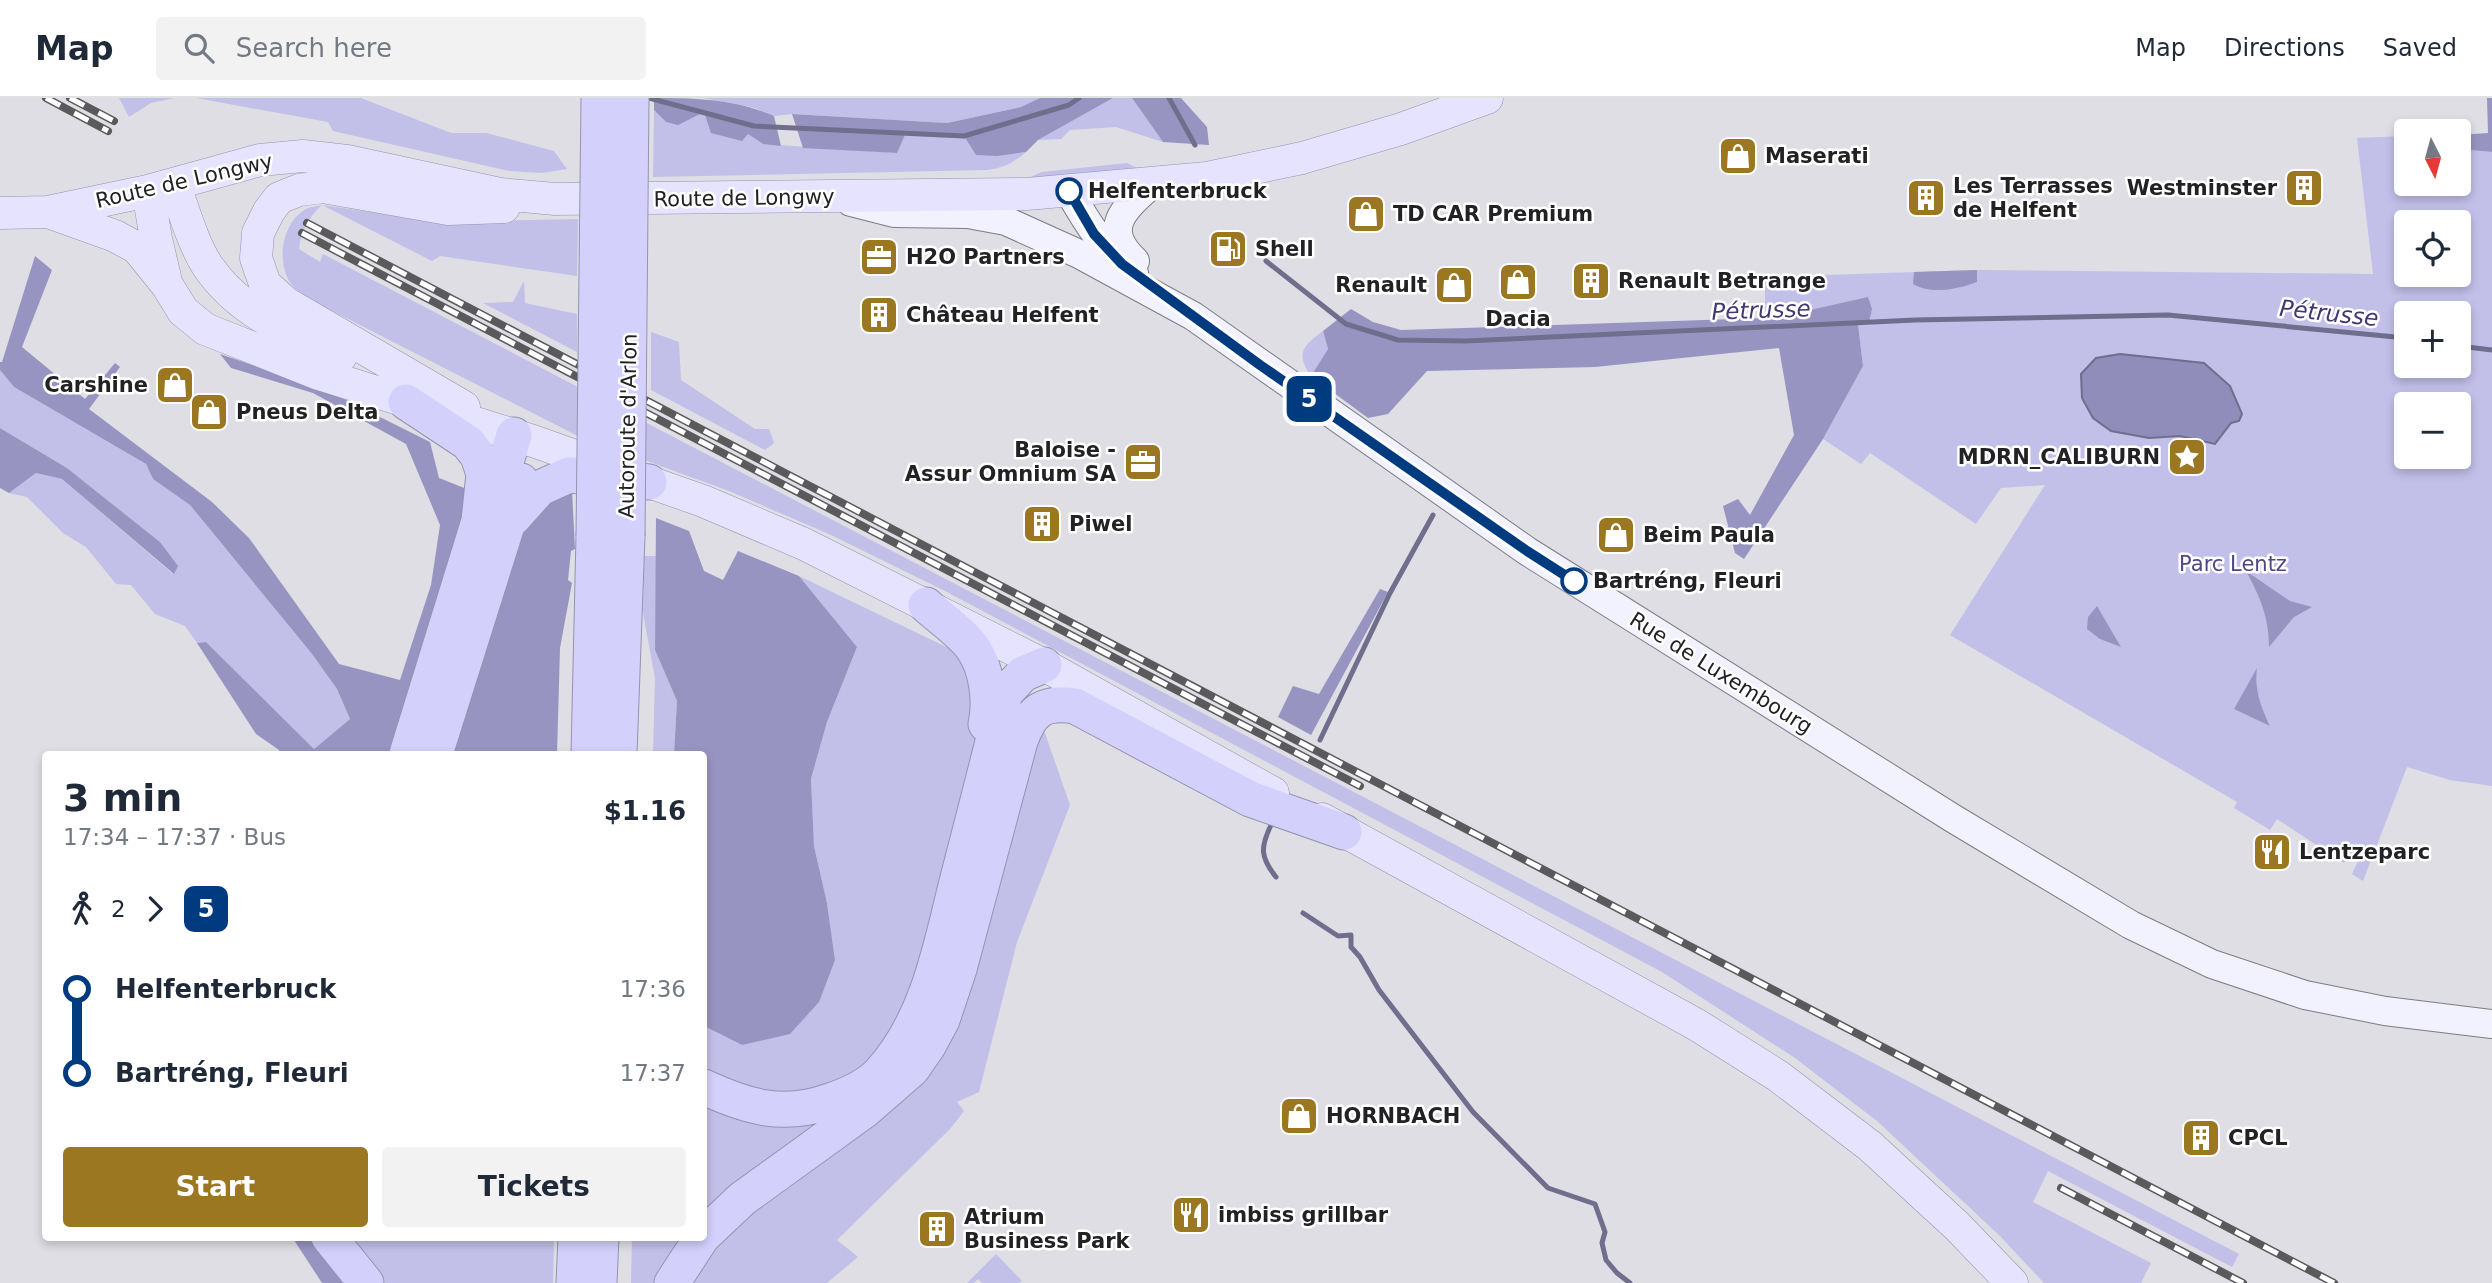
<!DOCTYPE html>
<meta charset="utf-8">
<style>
body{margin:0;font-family:"DejaVu Sans",sans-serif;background:#f2f2f3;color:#1f2937;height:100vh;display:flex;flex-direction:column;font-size:26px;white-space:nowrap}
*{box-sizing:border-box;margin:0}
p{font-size:23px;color:#747a83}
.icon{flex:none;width:38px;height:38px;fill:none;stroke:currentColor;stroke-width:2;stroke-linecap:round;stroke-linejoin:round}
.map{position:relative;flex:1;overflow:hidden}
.sheet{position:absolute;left:42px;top:653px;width:665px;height:490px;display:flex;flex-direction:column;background:#fff;border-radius:7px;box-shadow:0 4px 10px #0003}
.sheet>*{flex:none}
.badge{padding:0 14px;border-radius:10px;font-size:24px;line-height:46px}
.needle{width:46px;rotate:174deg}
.controls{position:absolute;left:2394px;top:21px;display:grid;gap:14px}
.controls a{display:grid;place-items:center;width:77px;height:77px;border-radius:7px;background:#fff;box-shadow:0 4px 10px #0003;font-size:35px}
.map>.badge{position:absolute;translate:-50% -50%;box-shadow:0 0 0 4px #fff}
.legs{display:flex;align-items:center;gap:10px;height:77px;padding:0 21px;font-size:23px}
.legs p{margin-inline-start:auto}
.overview{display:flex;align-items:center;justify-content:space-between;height:119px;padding:0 21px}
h1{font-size:38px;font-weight:700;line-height:52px}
.primary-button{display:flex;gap:14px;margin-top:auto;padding:14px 21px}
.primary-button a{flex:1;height:80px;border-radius:7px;background:#9b7722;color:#fff;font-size:28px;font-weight:700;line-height:80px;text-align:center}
.primary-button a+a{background:#f2f2f3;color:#1f2937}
ul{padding:0 21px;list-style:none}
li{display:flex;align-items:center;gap:24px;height:84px;font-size:26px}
li i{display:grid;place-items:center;width:10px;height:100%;margin:0 9px;background:currentColor}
li i::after{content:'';width:18px;height:18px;margin:-9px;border:5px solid;border-radius:50%;background:#fff}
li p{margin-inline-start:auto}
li:first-child i{background:linear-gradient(#0000 50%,currentColor 0)}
li:last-child i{background:linear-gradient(currentColor 50%,#0000 0)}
header{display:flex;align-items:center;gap:42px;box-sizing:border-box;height:98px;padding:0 35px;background:#fff;border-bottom:2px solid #e0e1e3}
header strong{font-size:33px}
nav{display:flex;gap:38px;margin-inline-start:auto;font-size:24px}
.search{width:490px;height:63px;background:#f2f2f3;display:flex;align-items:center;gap:18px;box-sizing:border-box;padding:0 24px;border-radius:7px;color:#747a83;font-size:26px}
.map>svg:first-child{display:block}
.green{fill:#c2bfe9;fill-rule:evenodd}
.forest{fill:#9894c1}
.water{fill:#918dba;stroke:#706d8d;stroke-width:2}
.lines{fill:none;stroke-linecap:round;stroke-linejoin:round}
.stream{stroke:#706d8d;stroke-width:5}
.secondary-casing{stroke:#7d7d81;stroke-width:30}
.primary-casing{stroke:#9593b0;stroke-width:33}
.motorway-casing{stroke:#9593b0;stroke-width:37}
.secondary{stroke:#f2f1fe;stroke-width:28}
.primary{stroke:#e5e3fd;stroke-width:32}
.motorway{stroke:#d3d0fc;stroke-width:35}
.rail-casing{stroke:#5a595c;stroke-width:8}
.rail{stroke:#fff;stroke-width:5;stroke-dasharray:16;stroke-linecap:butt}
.motorway-bridge-casing{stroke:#9593b0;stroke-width:37;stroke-linecap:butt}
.motorway-bridge{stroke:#d3d0fc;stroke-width:35}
.line-1-casing{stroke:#fff;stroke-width:16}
.line-1{stroke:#003b80;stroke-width:10}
.stop-1-dot{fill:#fff;stroke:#003b80;stroke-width:3.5}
.labels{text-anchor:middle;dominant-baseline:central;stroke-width:5;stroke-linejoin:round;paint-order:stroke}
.poi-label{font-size:21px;font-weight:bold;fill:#222123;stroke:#fff;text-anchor:start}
.street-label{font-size:21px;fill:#222123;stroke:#fff}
.stop-label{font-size:21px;font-weight:bold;fill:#222123;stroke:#fff;text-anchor:start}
.park-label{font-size:21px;fill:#504782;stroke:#fff}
.water-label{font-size:23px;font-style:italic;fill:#413771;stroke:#fff}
</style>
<header>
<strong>Map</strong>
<div class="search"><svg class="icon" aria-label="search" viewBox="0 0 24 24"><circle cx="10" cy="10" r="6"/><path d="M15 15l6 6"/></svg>Search here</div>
<nav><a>Map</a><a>Directions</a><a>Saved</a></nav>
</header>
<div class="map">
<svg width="2492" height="1185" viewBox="0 0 2492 1185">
<rect width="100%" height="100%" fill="#dedee4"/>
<path class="green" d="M119,0h55l-23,5 -22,14z
M196,0h165l90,35h35l68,18 13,18 -25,4 -33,-2 -176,-40 -5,-9z
M703,0h337l-19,9 -74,16 -155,-9 -18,2 -22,-9z
M1113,0h19l31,44 -47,-15 -46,3 -9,9 -23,1z
M654,12l12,12 38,-10 44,22 15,10 134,9 9,-20 58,3 34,20 28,-4c-13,11 -22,16 -39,18l-334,7z
M2406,38v48h53v-35l33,3v634l-42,-6 -43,-13 -44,114 -11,-7 7,-15 -10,-4 -5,8 -67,-44 -7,11 -36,-22 3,-6 -287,-167 95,-150 -44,3 -25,36 -106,-71 -9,11 -38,-25 40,-73 -5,-43 -61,-10 -32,5v-41l212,-7 396,4 -16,-136zM2406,124h53v53h-53zM2406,215h53v53h-53zM2406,306h53v53h-53z
M1127,65l10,5 -1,4 -103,7 -3,-2 12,-5z
M322,107l117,17 139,-3 -1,57 -137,-20 -8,5 -110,-56c-13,12 -21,25 -23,44l21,13 3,-8 1916,1000 -7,13 -184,-96 -15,31 118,61 -10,20h-97l-44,-47 -123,-115 -82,-63 -133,-86 -717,-381 -114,-56 -102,-44 -153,-56 -273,-139c-5,-5 -12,-11 -15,-17 -11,-22 -5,-57 18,-70 4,-2 12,-3 16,-4z
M524,183l1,22 52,11v38l-94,-49 30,-1z
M1323,233l5,18 -17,27c-16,-23 -8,-30 12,-45z
M651,234l28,10 2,38 74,49h14l5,14 -9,7 -114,-60z
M0,272l14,17 132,77 7,15 37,26 122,149 25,35 13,30 -36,30 -108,-107 -9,1 -12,-17 -30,-12 -24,-29 -15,-1 -30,-37 -23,-14 -36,-36 -18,-4 27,-20 26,6 111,95 -13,-32 -93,-74 -67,-40z
M644,458h13l-2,94 22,51 -3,53h-21l2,-76 -12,-65z
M799,478l164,79 15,67 -3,25c-15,57 -30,114 -44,171 -11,41 -18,85 -41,122 -20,32 -58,48 -94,55 -31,5 -70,-7 -92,-30v-39l38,19 93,-85 -8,-57 -13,-57 -3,-67 16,-57 30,-75z
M1040,621l30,86 -53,137 -38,150 -22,10 7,9 -14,18 -113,111 21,17 -31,26h-140l8,-13 50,-55 143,-110z
M704,999l114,20 7,10 -121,99z
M348,1139h206l-1,46h-168z
M632,1139h62l-31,46h-32z
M996,1156l26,27 -3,2h-37l-4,-4 -4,4h-7z"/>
<path class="forest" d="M654,0c42,0 81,1 120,18l7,30 -18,-2 -15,-10 -6,7 -31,-8 -7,-21 -26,13 -12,-3 -12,-12z
M1040,0h73l-75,42 -12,12 -28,4 -22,-1 -12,-19 -58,-3 -9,20 -94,-5 -11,-34 155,9 74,-16z
M1132,0h49l26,29 2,18 -46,-3z
M2487,0h5v54l-33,-3v-14l29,-2z
M35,158l17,14 -30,77 63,52 30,-36 5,4 -31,42 123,93 37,36 90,126 61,16 31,-95 9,-60 -34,-81 -93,-51 -82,-25 -11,-14 106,36 104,52 9,36 38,15 -78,261h-118l-2,-4 -23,-16 -59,-91 9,-1 108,107 36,-30 -13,-30 -25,-35 -122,-149 -37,-26 -7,-15 -132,-77 -14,-17v-8h2z
M1977,172v12c-18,7 -46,13 -64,2l1,-12z
M1868,199l4,12 -3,13 -11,2 5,42 -40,73 -79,120 -9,-6 -12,-47 15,-7 12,16 44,-80 -15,-87 -184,19 -168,4 -39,43 -20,4 -57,-42 17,-27 -5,-18 28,-22 22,13 28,8 364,-12 32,-5z
M0,330l67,40 93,74 18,24 -4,8 -112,-95 -26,-6 -27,20 -9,-5z
M572,392l3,59 -4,2 -3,29 4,3 -12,65 -3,106h-105l70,-238z
M656,420l33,13 15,40 19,9 15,-29 61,25 58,71 -30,75 -16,57 3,67 13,57 8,57 -16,42 -29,32 -48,11 -38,-19v-272h-30l3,-53 -22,-51z
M2246,473l44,30 22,6 -18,10 -25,30c0,-30 -9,-50 -23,-76z
M1380,491l8,3 -77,143 -33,-18 15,-31 26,8z
M2097,508l24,41 -21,-8 -13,-10 1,-12z
M2257,570c-3,21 4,39 13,58l-36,-17z
M292,1139h23l34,46h-27z"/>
<path class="water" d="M2120,256l84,9 26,23 12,28 -3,7 -8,2 -16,21 -35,-8 -31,2 -38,-7 -18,-13 -11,-20 -1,-24 15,-16z"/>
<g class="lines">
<path class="stream" d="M649,0l105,28 210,10 105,-31 10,-7
M1169,0l26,47
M1266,163l80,63 52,16 68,1 449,-21 253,-5 238,23
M2459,248l33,4
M1320,642l70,-147 43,-78
M1272,725c-12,24 -12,34 4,54
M1303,815l35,23 13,-1v12l9,10 19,33 94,122 75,76 47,16 10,28 -3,11 4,17 11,13 13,10"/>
<defs>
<path id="secondary" d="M1069,93c18,32 36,61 65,82
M851,104l43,11 74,1 38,7 73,33 114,62 334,235 427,268 177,106 81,39 93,31 80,16 107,13
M1135,163c-35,-33 -10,-53 17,-77"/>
<path id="primary" d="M174,86c10,26 19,61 35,84 32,46 83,65 132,88
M148,93l8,48 9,38
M48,114l67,24 22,12 30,37 16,26 22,18 114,45 214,67 170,60 101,43 240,121 229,128
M0,115l48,-1 100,-21 112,-31 43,-4 44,5 153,33 55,5 472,-5 180,-16 95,-20 99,-29 86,-31
M464,309l-178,-104 -21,-19 -9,-26 2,-25 11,-22 10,-13 20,-8 24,-3 125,22 56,-2
M1322,721l375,206 81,51 92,70 87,80 55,57"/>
<path id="motorway" d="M406,304l62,41 10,13 6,18 -5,47 -72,233
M493,408l21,-71
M513,420l27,-30 29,-13 80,7
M926,507c12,11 40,31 48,45 13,20 17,51 12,74
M435,656l86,-273
M589,656l5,-218
M619,656l8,-218
M704,989c43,20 79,31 126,14 18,-6 37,-14 50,-28 49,-54 61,-128 78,-195 16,-62 32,-123 47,-185l18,-19 21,-9
M704,1137l38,-36 123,-89 47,-41 16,-23 14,-26 17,-51 61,-228c11,-30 22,-40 55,-35l175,93 94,33
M329,1139l37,46
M574,1185l2,-46
M599,1185l2,-46
M672,1185l30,-46"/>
</defs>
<use href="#secondary" class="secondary-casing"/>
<use href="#primary" class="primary-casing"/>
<use href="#motorway" class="motorway-casing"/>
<use href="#secondary" class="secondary"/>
<use href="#primary" class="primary"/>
<use href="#motorway" class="motorway"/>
<defs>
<path id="rail" d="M46,0l62,33
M70,0l44,23
M307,125l2027,1060
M302,135l1058,553
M2061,1090l182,95"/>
</defs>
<use href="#rail" class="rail-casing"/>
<use href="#rail" class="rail"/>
<defs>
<path id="motorway-bridge" d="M594,438l5,-438
M627,438l4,-438"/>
</defs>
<use href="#motorway-bridge" class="motorway-bridge-casing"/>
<use href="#motorway-bridge" class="motorway-bridge"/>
</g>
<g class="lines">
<defs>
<path id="line-1" d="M1069,93l25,43 28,30 138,101 267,186 47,30"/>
</defs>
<use href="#line-1" class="line-1-casing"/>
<use href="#line-1" class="line-1"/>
</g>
<defs>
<symbol id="shop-square" viewBox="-11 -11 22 22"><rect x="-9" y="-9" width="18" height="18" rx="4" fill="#9b7722" stroke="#fff"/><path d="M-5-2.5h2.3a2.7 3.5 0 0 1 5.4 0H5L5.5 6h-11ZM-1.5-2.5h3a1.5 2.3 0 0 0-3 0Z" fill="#fff"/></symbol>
<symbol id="building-square" viewBox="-11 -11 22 22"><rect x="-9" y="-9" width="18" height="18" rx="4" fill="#9b7722" stroke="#fff"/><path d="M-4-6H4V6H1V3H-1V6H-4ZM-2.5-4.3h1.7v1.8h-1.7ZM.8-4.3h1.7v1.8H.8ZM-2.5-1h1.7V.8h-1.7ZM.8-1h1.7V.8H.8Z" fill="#fff"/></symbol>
<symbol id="fuel-square" viewBox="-11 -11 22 22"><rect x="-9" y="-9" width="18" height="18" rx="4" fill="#9b7722" stroke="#fff"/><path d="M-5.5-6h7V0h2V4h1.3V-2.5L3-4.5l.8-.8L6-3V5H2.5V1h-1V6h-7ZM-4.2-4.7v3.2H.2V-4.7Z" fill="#fff"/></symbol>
<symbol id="office-square" viewBox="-11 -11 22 22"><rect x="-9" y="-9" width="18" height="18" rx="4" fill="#9b7722" stroke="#fff"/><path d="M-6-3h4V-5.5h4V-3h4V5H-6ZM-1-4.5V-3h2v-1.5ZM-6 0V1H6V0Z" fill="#fff"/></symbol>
<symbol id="sight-square" viewBox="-11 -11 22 22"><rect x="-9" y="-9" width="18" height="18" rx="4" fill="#9b7722" stroke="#fff"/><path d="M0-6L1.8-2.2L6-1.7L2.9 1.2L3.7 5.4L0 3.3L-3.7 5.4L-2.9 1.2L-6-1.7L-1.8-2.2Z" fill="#fff"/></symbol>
<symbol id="restaurant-square" viewBox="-11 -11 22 22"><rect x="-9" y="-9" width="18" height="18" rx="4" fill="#9b7722" stroke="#fff"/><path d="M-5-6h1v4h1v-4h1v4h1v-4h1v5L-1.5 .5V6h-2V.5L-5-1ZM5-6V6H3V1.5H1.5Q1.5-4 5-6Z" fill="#fff"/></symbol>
</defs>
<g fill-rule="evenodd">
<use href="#shop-square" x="1716" y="36" width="44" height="44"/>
<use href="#building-square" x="2282" y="68" width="44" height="44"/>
<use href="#building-square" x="1904" y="78" width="44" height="44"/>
<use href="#shop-square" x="1344" y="94" width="44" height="44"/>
<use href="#fuel-square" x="1206" y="129" width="44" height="44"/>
<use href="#office-square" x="857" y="137" width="44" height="44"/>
<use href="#building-square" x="1569" y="161" width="44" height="44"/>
<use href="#shop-square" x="1496" y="162" width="44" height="44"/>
<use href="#shop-square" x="1432" y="165" width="44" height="44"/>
<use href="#building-square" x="857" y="195" width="44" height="44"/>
<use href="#shop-square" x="153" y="265" width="44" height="44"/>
<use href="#shop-square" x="187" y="292" width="44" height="44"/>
<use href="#sight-square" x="2165" y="337" width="44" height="44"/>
<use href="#office-square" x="1121" y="342" width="44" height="44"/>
<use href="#building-square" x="1020" y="404" width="44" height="44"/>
<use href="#shop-square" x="1594" y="415" width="44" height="44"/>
<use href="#restaurant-square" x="2250" y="732" width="44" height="44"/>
<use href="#shop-square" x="1277" y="996" width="44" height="44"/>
<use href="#building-square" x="2179" y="1018" width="44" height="44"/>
<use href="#restaurant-square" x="1169" y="1095" width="44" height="44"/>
<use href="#building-square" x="915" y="1109" width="44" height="44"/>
</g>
<g class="stop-1-dot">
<circle cx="1069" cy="93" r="12"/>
<circle cx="1574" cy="483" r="12"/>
</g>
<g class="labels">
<g class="poi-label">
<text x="1765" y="58">Maserati</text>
<text x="1953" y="88">Les Terrasses<tspan x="1953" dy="24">de Helfent</tspan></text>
<text x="2277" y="90" text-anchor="end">Westminster</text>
<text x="1393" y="116">TD CAR Premium</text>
<text x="1255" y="151">Shell</text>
<text x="906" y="159">H2O Partners</text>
<text x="1618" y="183">Renault Betrange</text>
<text x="1427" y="187" text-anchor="end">Renault</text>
<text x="906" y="217">Château Helfent</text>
<text x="1518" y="221" text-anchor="middle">Dacia</text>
<text x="148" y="287" text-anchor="end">Carshine</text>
<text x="236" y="314">Pneus Delta</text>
<text x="1116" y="352" text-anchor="end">Baloise -<tspan x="1116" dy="24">Assur Omnium SA</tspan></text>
<text x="2160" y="359" text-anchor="end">MDRN_CALIBURN</text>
<text x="1069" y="426">Piwel</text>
<text x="1643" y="437">Beim Paula</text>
<text x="2299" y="754">Lentzeparc</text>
<text x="1326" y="1018">HORNBACH</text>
<text x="2228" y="1040">CPCL</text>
<text x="1218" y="1117">imbiss grillbar</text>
<text x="964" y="1119">Atrium<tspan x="964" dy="24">Business Park</tspan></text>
</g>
<g class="street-label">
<text transform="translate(184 83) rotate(-13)">Route de Longwy</text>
<text transform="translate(744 100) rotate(-1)">Route de Longwy</text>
<text transform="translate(628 328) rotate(-89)">Autoroute d'Arlon</text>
<text transform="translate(1721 575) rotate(32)">Rue de Luxembourg</text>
</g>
<g class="stop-label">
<text x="1088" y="93">Helfenterbruck</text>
<text x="1593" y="483">Bartréng, Fleuri</text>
</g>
<g class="park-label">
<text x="2233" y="466">Parc Lentz</text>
</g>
<g class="water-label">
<text transform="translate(1761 212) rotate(-2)">Pétrusse</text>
<text transform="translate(2329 215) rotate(6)">Pétrusse</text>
</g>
</g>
</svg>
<div class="controls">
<a><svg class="needle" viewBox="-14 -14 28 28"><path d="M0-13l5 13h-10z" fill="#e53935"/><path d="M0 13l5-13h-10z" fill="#747a83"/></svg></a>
<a><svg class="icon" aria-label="locate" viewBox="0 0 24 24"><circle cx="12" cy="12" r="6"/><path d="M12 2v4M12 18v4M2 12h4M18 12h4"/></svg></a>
<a>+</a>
<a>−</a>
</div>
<b class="badge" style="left:1309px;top:301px;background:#003b80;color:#fff">5</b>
<section class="sheet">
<div class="overview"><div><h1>3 min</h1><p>17:34 – 17:37 · Bus</p></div><b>$1.16</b></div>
<div class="legs"><svg class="icon" aria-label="walk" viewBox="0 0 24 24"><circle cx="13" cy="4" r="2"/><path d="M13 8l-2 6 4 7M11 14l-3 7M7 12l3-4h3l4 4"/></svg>2<svg class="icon" aria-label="forward" viewBox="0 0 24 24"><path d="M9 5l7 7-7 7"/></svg><b class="badge" style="background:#003b80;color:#fff">5</b></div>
<ul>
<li><i style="color:#003b80"></i><b>Helfenterbruck</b><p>17:36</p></li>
<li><i style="color:#003b80"></i><b>Bartréng, Fleuri</b><p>17:37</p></li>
</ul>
<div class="primary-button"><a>Start</a><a>Tickets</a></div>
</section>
</div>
